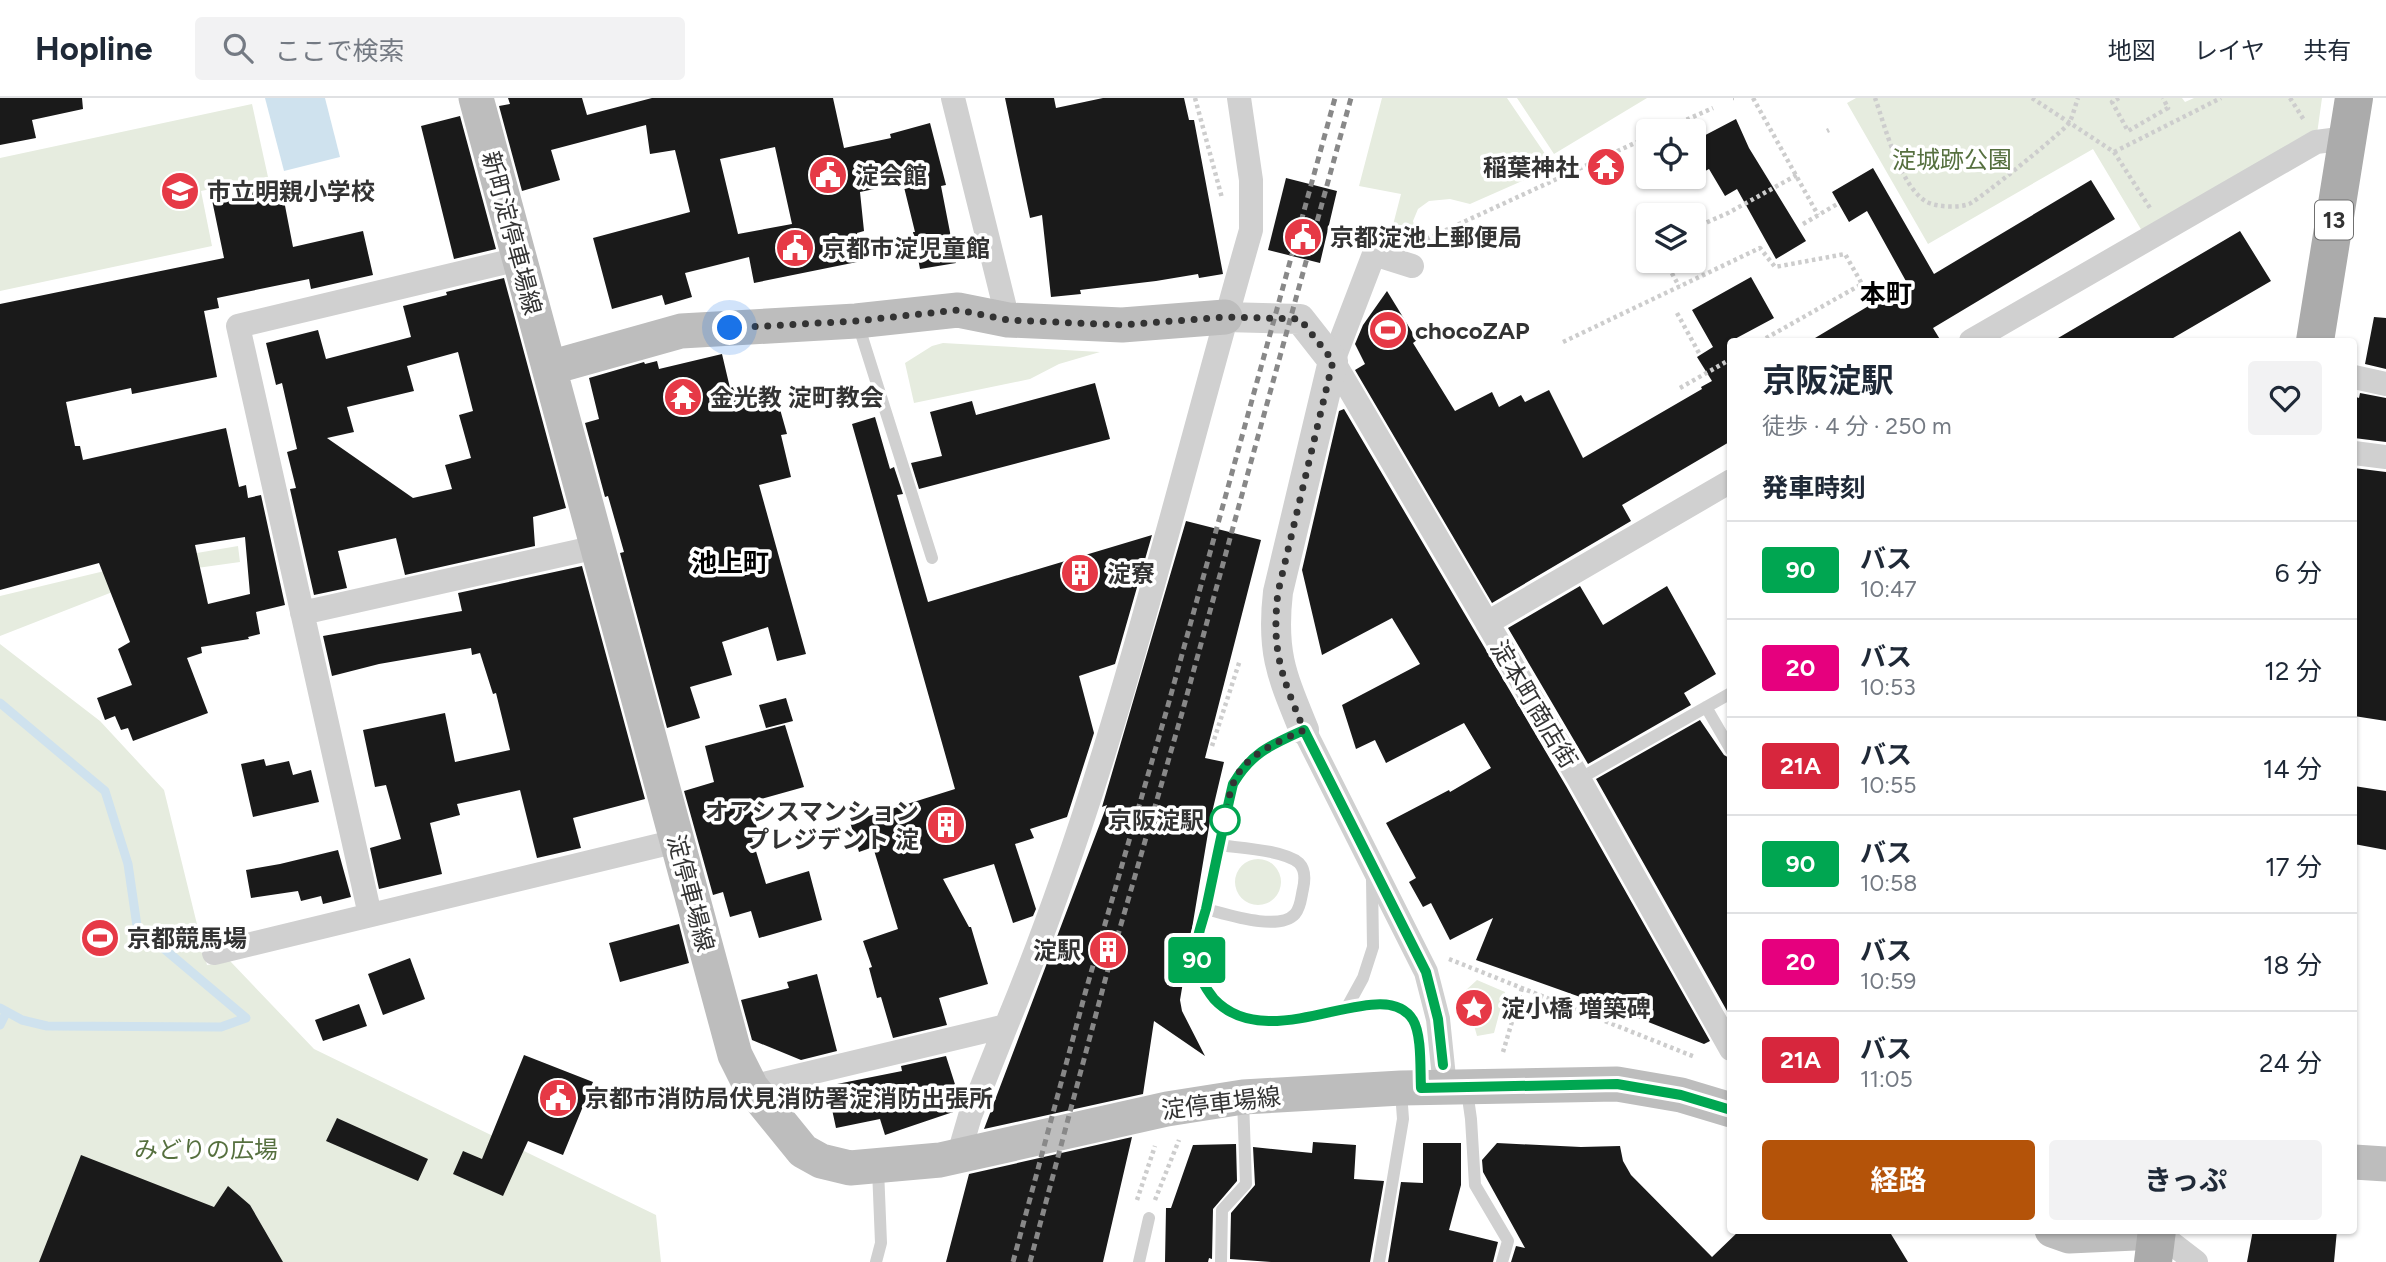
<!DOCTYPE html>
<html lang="ja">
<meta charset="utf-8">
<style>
body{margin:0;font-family:Figtree,"Noto Sans JP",sans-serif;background:#f2f2f3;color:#1f2937;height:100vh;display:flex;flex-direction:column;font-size:26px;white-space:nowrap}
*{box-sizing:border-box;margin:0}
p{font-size:23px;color:#747a83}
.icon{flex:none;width:38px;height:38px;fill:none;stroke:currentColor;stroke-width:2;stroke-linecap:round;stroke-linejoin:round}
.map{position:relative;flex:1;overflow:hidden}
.panel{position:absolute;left:1727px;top:240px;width:630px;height:896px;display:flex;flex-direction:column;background:#fff;border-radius:7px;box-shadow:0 2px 5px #0004}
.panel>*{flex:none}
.badge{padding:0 14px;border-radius:5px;font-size:24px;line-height:46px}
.controls{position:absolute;left:1636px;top:21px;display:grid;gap:14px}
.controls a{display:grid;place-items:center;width:70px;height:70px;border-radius:7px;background:#fff;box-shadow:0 2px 5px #0004;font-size:35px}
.you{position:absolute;width:35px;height:35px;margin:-18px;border:5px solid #fff;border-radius:50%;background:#1a73e8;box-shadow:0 0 0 10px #1a73e833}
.map>.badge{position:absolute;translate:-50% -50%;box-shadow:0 0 0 4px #fff}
h2{padding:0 35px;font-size:26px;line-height:63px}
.round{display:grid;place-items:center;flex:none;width:74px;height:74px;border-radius:7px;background:#f2f2f3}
.overview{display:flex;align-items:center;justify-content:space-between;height:119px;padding:0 35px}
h1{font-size:33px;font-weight:700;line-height:52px}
.primary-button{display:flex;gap:14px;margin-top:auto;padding:14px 35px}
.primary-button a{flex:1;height:80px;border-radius:7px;background:#b45309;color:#fff;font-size:28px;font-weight:700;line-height:80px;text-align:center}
.primary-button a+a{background:#f2f2f3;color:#1f2937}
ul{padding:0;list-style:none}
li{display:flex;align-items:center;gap:21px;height:98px;padding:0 35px;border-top:2px solid #e0e1e3}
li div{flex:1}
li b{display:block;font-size:26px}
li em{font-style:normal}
li .badge{min-width:77px;font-weight:700;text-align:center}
header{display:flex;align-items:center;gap:42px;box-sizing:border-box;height:98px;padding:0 35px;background:#fff;border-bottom:2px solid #e0e1e3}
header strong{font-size:33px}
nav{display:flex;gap:38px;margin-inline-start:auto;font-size:24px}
.search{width:490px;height:63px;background:#f2f2f3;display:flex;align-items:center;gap:18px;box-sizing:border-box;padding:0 24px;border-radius:7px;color:#747a83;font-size:26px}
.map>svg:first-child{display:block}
.green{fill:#e6ecdf}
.water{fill:#cfe2ee}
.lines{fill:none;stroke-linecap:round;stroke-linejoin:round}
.stream{stroke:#cfe2ee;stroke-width:9}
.building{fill:#1a1a1a;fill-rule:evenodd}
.path{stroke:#cdcdcd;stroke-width:4.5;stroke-dasharray:3.5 3.5;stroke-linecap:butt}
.service{stroke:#d0d0d0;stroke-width:12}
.minor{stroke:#d0d0d0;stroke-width:24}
.tertiary{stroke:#d0d0d0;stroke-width:30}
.secondary{stroke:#bdbdbd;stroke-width:35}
.primary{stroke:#ababab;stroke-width:38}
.rail{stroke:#888;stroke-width:5;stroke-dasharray:7 5;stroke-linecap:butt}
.line-casing{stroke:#fff;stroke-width:16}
.line{stroke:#00a651;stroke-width:10}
.walk{stroke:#333;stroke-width:7;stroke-dasharray:0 12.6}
.stop-dot{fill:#fff;stroke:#00a651;stroke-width:3.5}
.labels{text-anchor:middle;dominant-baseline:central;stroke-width:7;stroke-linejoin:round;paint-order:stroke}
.shield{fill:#fff;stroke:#707070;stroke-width:2}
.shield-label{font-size:23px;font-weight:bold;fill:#333}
.park-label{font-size:24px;fill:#56703f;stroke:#fff}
.poi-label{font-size:24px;font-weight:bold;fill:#333;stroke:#fff;text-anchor:start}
.street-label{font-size:24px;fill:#333;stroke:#fff}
.stop-label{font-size:24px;font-weight:bold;fill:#333;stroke:#fff;text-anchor:end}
.neighbourhood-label{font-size:26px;font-weight:bold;fill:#000;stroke:#fff}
</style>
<header>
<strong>Hopline</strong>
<div class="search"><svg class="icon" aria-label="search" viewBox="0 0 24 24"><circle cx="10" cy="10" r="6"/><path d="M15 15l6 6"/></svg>ここで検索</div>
<nav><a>地図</a><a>レイヤ</a><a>共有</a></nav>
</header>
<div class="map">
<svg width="2386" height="1164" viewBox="0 0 2386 1164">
<rect width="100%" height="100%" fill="#fff"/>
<path class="green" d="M1382,0h125l47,69 -84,37 -20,-5 -21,2 -11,8 -5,12 4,15 -23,1 -1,-12 8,-31 -42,-8z
M1517,0h130l-93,56z
M1856,0h326l3,4 9,-4h128l-5,36 -175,97 -49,-82 -165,95 -81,-141z
M252,6l16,73 -67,14 11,55 -212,45v-133z
M943,245l157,9 -41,12 -29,15 -116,24 -9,-40 27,-17z
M238,448l2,16 -79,11 -161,63v-40l138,-33z
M0,546l100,77 64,69 43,175 23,-4 84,88 342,166 5,47h-661z
M1235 784a23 23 0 1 1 46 0a23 23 0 1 1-46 0Z
M1477,882l28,12 -11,41 -17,3 -5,-18 14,-4 6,-7 -1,-7 -5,-5 -19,2 -2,-6z"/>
<path class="water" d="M265,0h60l15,59 -56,14z"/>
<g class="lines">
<path class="stream" d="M0,605l105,88 23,73 9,62 109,92 -25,9 -174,-1 -25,-6 -22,-12
M0,927l6,-12"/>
</g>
<path class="building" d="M0,0h82l1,11 -51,11 4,18 -36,7z
M508,0h74l5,17 65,-17h181l11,50 47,-10 -1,-4 40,-11 16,62 -5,1 15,77 -36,6 -7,-37h2l-12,-49 -43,9 4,39 -7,2 5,28 -108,22 -5,-26 -64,16 7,24 -27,8 -3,-10 -50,14 -19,-71 97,-26 -15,-62 -25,4 -4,-29 -95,25 9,30 -38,11 -23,-85 11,-2zM775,49l17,77 -54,10 -18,-75z
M1005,0h49l2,10 47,-10h81l5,22h5l29,154 -24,4 -1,-4 -42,7 -76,9 1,4 -30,3 -9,-82 -12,3z
M460,18l36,133 -42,10 -33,-133z
M1736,21l13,29 57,93 -30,18 -39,-70 -12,7 -16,-27 -15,8v-36z
M1873,70l61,106 157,-94 24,39 -182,109 8,13h-131l97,-58 -40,-72 -18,11 -17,-30z
M1286,80l51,13 -17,72 -52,-13z
M281,87l12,62 70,-16 10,44 -62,14 -2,-10 -92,19 2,10 -15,3 13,66 -85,17 -1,-6 -65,14 9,44h5l3,14 143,-32 13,59 7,-2 2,13 13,-3 24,110 -29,7 4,22 -12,3 1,2 -48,8 1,6 -15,5 21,55 -75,28 -5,-13 -7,2 -6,-14 -10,4 -8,-22 35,-13 -14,-36 12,-7 -31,-79 -99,27v-286l224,-46 -12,-58zM245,439l5,57 -42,10 -13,-59z
M2240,133l31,50 -103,60h-115z
M1751,179l23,41 -43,23v100l-109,64 9,16 -139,82 -137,-233 10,-6 -10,-20 8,-19 24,-34 30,49 -4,3 42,68 37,-19 7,15 22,-12 4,7 24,-12 34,68 119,-69 -1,-2 11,-6 -15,-24 16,-10 -21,-37z
M504,180l62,230 -33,9 2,29 -130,29 -9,-37 -58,13 9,37 -33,7 -24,-106 6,-1 -9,-36 10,-3 -15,-66 -6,2 -10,-42 52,-13 8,29 85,-22 -8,-31 44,-11 -1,-3zM458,254l15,59 -14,4 12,43 -26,7 7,24 -39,9 -86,-60 27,-6 -7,-25 67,-16 -7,-25z
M2374,219l12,1v51l-21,-5z
M722,256l8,34 18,-5 2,7 17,-5 3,12 6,-2 11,39 -6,1 10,42 -32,8 47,169 -29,7 -9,-34 -46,15 10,33 -42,12 10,31 -33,10 -47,-175 4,-1 -16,-56 -3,1 -20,-74 14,-4 -10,-41 55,-16 1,2 12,-3 2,8z
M1095,285l15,56 -191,50 -8,-26 31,-7 -12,-44 42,-11 4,14z
M2360,295l26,5v44l-32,-4v-23l2,-18 3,1z
M1344,311l222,377 144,255 -6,3 -76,-30 -152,-54 17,-42 -43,22 -19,-37 -8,4 -14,-25 7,-4 -30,-55 63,-33 1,2 41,-24 -27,-45 -78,40 -11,-23 -19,9 -14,-44 78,-41 -28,-46 -70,37 -20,-85 37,-159z
M875,319l15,52 4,-2 9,27 -6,1 31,107 224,-67 -37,129 -36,12 15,57 -27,84 -37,12 4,9 -19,6 21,65 -3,7 -20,7 -19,-59 -51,15 26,48h2l17,57 -49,14 8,27 -54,13 -12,-41 -4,1 -8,-30 3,-1 -9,-26 35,-12 -25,-82 -14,5 -9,-30 105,-33 -103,-365z
M2354,370l32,4v249l-32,-5z
M1186,423l75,19 -56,218 19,4 -14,59 -30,179 2,11 23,45 -51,-35 -11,73 -159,35 123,-324 -5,2z
M582,468l63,233 -72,19 8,30 -44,10 -17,-68 -63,14 3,11 -30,8 12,51 -63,15 -9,-41 31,-9 -15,-54 -11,2 -12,-57 82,-17 10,49 55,-12 -14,-57 -3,1 -13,-41 -8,2 -1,-7 -92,16 -47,12 -9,-40 139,-25 -4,-18z
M1580,488l23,39 64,-39 49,88 -32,19 7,12 -103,59 -80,-136z
M786,600l7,23 -27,7 -7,-23z
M1700,622l24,35 7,4v259l-135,-239z
M785,627l19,62 -54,15 9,34 -7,2 14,46 43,-13 13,49 -63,18 -8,-27 -21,6 -7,-25 -10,3 -29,-104 30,-9 -9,-36z
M264,661l2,7 23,-5 4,14 18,-5 8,32 -66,15 -12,-53z
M2354,688l32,5v59l-32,-6z
M338,752l13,47 -28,7 -2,-8 -20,5 -3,-10 -47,7 -5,-28 34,-6z
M679,826l10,39 -69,19 -11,-39z
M410,860l15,41 -42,16 -15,-41z
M817,876l20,77 -36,9 -49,-20 -11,-40 48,-12 -2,-6z
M359,906l8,22 -44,15 -8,-21z
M524,957l69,27 -30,73 -35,-14 -25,55 -50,-22 10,-23 19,8z
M946,958l14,44 -4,11 -71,24 -5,-16 -44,9 -9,-42 75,-15 -1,-5z
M337,1020l91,41 -10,22 -92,-40z
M1132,1039l-29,125h-157l23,-88z
M1313,1044l43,3 -2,34 30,2 -14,81h-99l-41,-3 1,-46 24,-28 -2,-38 59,6z
M1423,1045h38v42l-12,45 49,12 -5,20h-105l13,-80 22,1z
M1497,1045l84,4 39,-1 3,15 8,14 81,82 28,-27h140l11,4 17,28h-397l5,-16 9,2 -42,-76 -1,-12z
M1236,1046l1,37 -24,28 -1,50 -3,-1 -1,4h-43l1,-54h5l22,-63z
M81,1057l133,52 14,-21 22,19 33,57h-244z
M2253,1132h84l-3,32h-87z"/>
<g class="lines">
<path class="path" d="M1195,0l27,100
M1733,0h1
M1753,0l65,117
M1875,0c10,28 25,89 52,104 9,5 32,6 42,2 10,-4 95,-73 100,-81 4,-7 6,-17 9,-25
M2032,0l82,54 36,56
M2119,0l-7,4 16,29 40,-23 -5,-10
M2290,0l14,22
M1661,33l52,-23
M1827,33l2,-1
M2114,54l107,-54
M1803,126l36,-21
M1694,130l34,-15 69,-38
M1420,144l228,-105
M1665,163l14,25
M1677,215l22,40
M1563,244l197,-94 15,19 70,-13 17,30 -101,57
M1680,290l51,-29
M1212,648l28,-86
M1449,861l246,98
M1503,954l19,-64
M1137,1102l18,-54
M1155,1102l24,-60"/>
<path class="service" d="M858,226l74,234
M1706,609l25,43
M1304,632c-33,15 -52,22 -71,54 -10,42 -18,84 -27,125 -4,15 -11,33 -10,47 1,17 8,31 19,43 56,61 157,-26 195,17 12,13 10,50 11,68
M1579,681l152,-86
M1206,811c20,5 73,23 89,5 6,-7 6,-17 8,-25 2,-9 3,-19 -4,-26 -15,-13 -60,-15 -80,-18
M1346,911l17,-31 10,-31 -1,-68
M1467,993l4,28 4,66 33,56 -6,21
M876,1164l5,-19 -3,-74
M1139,1164l10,-44
M1221,1164l1,-52 24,-26 -3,-84
M1379,1164l24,-143 -2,-27"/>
<path class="minor" d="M953,0l55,222
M1412,168l-38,-12 -41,107 246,418 152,270
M1971,243l345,-199 31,-4
M2354,279l32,7
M2354,355l32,4
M302,515l295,-66
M1487,525l244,-142
M1304,632l122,242 12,47 7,68
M370,817l-132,-589 281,-67
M214,855l463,-112
M751,989l255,-61c107,-256 168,-529 245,-796v-50l-12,-82
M958,1059l12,-41 36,-90
M2157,1134l39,30"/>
<path class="tertiary" d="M1225,219l75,2 33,42 -55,231c-7,61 4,84 26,138"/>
<path class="secondary" d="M476,0l259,957 16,32 52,64 18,10 29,7 90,-8 227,-51 76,-12 158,-9 216,-4 64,11 50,15
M549,270l132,-37 175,-10 102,-11 50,10 114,5 103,-8
M2354,1064l32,2
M2052,1132l17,6 88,-4"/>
<path class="primary" d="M2315,243l39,-243
M2153,1164l4,-32"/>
<path class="rail" d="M1013,1164l73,-272 81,-281 168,-611
M1030,1164l77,-289 75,-260 169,-615"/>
</g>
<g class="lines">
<defs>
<path id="line" d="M1443,967l-5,-46 -12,-47 -122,-242c-33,15 -52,22 -71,54 -10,42 -18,83 -27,125 -4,14 -11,32 -10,47 1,16 8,31 18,43 57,61 169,-29 199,21 9,15 7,49 8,68l196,-4 64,11 50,15"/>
</defs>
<use href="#line" class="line-casing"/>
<use href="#line" class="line"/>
<path class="walk" d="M730,230l126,-7 102,-11 50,10 114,5 103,-8 75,2 33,42 -55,231c-7,61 4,84 26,138 -28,13 -62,25 -72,57 -4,12 -6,25 -8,38l1,-5"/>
</g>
<defs>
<symbol id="temple-disc" viewBox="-11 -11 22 22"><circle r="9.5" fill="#e63946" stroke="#fff"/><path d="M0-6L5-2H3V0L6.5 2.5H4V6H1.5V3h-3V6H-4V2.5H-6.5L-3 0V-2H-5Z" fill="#fff"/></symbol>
<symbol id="civic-disc" viewBox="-11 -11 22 22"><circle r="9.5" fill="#e63946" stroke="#fff"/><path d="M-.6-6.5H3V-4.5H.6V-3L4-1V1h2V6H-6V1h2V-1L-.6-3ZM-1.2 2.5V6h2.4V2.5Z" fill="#fff"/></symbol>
<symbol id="school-disc" viewBox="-11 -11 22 22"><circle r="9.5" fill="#e63946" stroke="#fff"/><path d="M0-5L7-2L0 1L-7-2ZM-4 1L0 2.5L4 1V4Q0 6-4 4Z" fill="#fff"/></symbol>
<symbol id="stadium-disc" viewBox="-11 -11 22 22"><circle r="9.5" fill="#e63946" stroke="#fff"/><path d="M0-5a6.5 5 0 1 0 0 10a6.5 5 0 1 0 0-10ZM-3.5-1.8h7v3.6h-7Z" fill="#fff"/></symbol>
<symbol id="building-disc" viewBox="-11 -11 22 22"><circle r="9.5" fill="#e63946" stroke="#fff"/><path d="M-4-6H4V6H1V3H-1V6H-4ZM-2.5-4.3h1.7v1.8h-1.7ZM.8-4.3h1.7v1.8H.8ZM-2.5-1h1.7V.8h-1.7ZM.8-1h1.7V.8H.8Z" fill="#fff"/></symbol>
<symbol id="sight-disc" viewBox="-11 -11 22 22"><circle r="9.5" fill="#e63946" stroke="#fff"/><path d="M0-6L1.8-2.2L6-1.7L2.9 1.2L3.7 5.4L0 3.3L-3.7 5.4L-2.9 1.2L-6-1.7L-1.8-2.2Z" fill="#fff"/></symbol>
</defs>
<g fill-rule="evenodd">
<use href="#temple-disc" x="1584" y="47" width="44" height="44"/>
<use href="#civic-disc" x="806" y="55" width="44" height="44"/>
<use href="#school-disc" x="158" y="71" width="44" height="44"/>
<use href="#civic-disc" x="1281" y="117" width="44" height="44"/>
<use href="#civic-disc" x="773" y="128" width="44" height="44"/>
<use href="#stadium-disc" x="1366" y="210" width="44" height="44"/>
<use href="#temple-disc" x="661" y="277" width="44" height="44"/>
<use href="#building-disc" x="1058" y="453" width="44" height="44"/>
<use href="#building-disc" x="924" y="705" width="44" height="44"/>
<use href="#stadium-disc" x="78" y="818" width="44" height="44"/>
<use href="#building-disc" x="1086" y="830" width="44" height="44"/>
<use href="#sight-disc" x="1452" y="888" width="44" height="44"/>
<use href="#civic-disc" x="536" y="978" width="44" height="44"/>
</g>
<circle class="stop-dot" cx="1225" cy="722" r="14"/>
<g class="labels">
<rect class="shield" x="2315" y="102.5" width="38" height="39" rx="5"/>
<g class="shield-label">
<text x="2334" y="122">13</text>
</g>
<g class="park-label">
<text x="1952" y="61">淀城跡公園</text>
<text x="206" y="1051">みどりの広場</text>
</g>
<g class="poi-label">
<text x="1579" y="69" text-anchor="end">稲葉神社</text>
<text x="855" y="77">淀会館</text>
<text x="207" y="93">市立明親小学校</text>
<text x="1330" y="139">京都淀池上郵便局</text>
<text x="822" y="150">京都市淀児童館</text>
<text x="1415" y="232">chocoZAP</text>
<text x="710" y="299">金光教 淀町教会</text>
<text x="1107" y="475">淀寮</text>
<text x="919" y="713" text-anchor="end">オアシスマンション<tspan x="919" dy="28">プレジデント 淀</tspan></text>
<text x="127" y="840">京都競馬場</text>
<text x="1081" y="852" text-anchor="end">淀駅</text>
<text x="1501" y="910">淀小橋 増築碑</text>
<text x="585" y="1000">京都市消防局伏見消防署淀消防出張所</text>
</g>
<g class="street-label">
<text transform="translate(512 135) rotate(75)">新町淀停車場線</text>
<text transform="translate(1534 606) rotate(59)">淀本町商店街</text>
<text transform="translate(691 795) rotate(75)">淀停車場線</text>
<text transform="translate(1221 1005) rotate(-7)">淀停車場線</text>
</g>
<g class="stop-label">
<text x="1204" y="722">京阪淀駅</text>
</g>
<g class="neighbourhood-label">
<text x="1886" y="196">本町</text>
<text x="730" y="465">池上町</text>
</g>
</g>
</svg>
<div class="controls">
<a><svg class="icon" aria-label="locate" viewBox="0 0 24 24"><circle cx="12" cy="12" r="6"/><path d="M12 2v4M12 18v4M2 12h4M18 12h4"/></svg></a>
<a><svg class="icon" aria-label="layers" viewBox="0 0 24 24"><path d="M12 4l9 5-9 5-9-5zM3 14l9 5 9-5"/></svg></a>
</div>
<div class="you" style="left:730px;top:230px"></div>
<b class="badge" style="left:1197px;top:862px;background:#00a651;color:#fff">90</b>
<section class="panel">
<div class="overview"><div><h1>京阪淀駅</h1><p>徒歩 · 4 分 · 250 m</p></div><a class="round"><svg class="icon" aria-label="heart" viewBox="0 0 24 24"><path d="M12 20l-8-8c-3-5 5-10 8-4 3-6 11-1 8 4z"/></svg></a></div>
<h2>発車時刻</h2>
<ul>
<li><span class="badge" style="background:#00a651;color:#fff">90</span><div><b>バス</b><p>10:47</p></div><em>6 分</em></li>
<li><span class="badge" style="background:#e6007e;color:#fff">20</span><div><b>バス</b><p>10:53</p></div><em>12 分</em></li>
<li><span class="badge" style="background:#d7263d;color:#fff">21A</span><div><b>バス</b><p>10:55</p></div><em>14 分</em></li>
<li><span class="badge" style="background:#00a651;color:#fff">90</span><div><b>バス</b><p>10:58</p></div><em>17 分</em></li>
<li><span class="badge" style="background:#e6007e;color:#fff">20</span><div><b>バス</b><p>10:59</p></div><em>18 分</em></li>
<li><span class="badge" style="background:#d7263d;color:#fff">21A</span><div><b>バス</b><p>11:05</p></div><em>24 分</em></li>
</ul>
<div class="primary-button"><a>経路</a><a>きっぷ</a></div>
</section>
</div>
